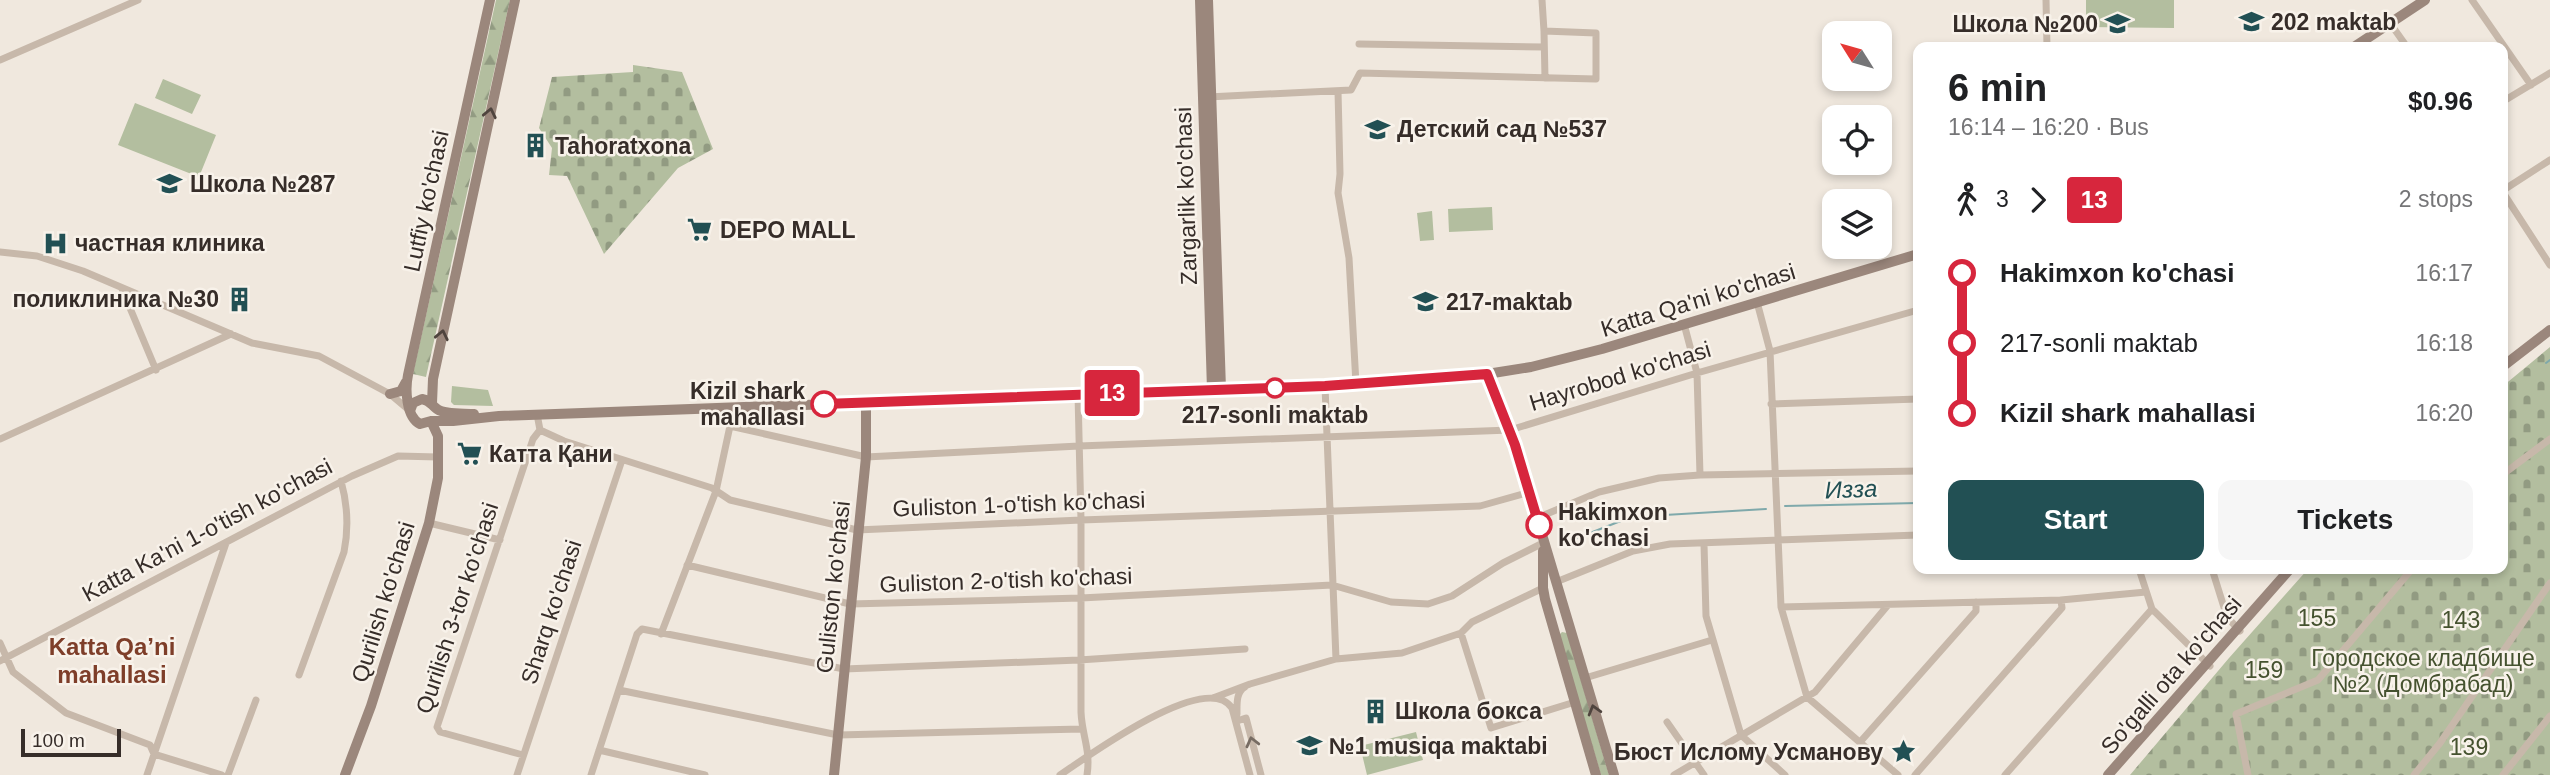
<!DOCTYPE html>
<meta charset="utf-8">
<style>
body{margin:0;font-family:Helvetica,sans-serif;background:#f6f6f6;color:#202124;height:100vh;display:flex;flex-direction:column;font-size:26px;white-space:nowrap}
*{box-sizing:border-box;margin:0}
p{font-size:23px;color:#757577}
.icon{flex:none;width:38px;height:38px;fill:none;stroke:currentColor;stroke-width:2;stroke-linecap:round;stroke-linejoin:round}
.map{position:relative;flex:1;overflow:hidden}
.drawer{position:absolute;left:1913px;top:42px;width:595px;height:532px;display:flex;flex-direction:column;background:#fff;border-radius:14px;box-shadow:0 4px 10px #0003}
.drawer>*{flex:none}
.badge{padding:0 14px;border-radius:5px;font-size:24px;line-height:46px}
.needle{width:46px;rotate:307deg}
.buttons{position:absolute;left:1822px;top:21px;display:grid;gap:14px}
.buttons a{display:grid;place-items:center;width:70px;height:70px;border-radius:14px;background:#fff;box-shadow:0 4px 10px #0003;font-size:35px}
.scale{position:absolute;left:21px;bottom:18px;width:100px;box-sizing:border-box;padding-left:7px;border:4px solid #362d29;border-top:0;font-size:19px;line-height:24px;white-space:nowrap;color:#362d29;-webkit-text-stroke:5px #f8f2ea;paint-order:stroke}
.map>.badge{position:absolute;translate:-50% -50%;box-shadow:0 0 0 4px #fff}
.legs{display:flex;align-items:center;gap:10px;height:77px;padding:0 35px;font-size:23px}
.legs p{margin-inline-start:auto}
.headline{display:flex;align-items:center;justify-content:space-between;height:119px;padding:0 35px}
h1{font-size:38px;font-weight:600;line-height:52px}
.button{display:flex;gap:14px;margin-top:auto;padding:14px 35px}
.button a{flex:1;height:80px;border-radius:14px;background:#225054;color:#fff;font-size:28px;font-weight:600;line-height:80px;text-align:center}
.button a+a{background:#f6f6f6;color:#202124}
ul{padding:0 35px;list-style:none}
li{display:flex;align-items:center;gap:24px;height:70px;font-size:26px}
li i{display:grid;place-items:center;width:10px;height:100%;margin:0 9px;background:currentColor}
li i::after{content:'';width:18px;height:18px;margin:-9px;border:5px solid;border-radius:50%;background:#fff}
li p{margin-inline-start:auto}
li:first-child i{background:linear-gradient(#0000 50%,currentColor 0)}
li:last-child i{background:linear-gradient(currentColor 50%,#0000 0)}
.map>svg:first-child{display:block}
.green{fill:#b3be9f}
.forest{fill:url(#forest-firs)}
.cemetery{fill:url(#cemetery-stones)}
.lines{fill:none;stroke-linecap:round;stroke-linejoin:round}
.stream{stroke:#7fa9ab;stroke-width:2}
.street{stroke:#c7b8aa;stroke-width:7}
.secondary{stroke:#9b877c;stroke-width:10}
.oneway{stroke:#4f443e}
.oneway2{stroke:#776c63}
.line-1-casing{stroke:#fff;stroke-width:16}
.line-1{stroke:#d7263d;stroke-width:10}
.stop-1-dot{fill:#fff;stroke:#d7263d;stroke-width:3.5}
.labels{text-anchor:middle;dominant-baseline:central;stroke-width:5;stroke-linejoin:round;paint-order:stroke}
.poi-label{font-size:23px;font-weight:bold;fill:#362d29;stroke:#f8f2ea;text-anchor:start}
.street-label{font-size:23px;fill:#362d29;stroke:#f8f2ea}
.stop-label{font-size:23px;font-weight:bold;fill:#362d29;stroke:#f8f2ea;text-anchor:end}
.park-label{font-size:23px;fill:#45522f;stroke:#f8f2ea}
.water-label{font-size:24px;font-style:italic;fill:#225054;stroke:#f8f2ea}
.neighbourhood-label{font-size:24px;font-weight:bold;fill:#7e3e29;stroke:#f8f2ea}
</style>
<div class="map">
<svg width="2550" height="775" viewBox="0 0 2550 775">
<defs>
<pattern id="forest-firs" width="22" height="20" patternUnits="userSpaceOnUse" patternTransform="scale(1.75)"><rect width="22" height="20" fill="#b3be9f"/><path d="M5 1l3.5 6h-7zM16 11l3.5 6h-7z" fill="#929b82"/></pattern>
<pattern id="cemetery-stones" width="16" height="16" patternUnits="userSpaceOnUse" patternTransform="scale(1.75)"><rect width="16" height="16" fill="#b3be9f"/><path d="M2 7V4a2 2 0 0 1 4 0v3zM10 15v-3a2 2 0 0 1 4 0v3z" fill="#929b82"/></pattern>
</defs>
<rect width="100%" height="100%" fill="#f0e8de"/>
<path class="green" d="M2086,0h88v28l-88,-1z
M163,79l38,16 -9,19 -37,-16z
M135,103l81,32 -17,42 -81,-32z
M1492,207l1,23 -44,2 -1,-23z
M1432,211l2,29 -14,1 -3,-28z
M452,386l36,4 5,16 -39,-1 -3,-3z
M1416,732l7,28 -56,15 -7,-29z"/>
<path class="forest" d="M496,0h14l-84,377 -13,-3z
M1562,632l5,1 42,142h-8l-42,-140z"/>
<path class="cemetery" d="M633,65l49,7 31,77 -35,19 -74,86 -37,-78 -18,-1 3,-27 -13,-20 13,-51 81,-5z
M2550,347v428h-420l99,-117 79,-89h194l1,-183z"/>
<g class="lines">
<path class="stream" d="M2546,363l4,-3
M1785,506l133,-3
M1572,540l59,-23 135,-8"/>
<path class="street" d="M2046,0l1,47
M2472,0l59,85
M2390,23l17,24
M1544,31l1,47
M1359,44l185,3
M0,60l138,-60
M1338,91l2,83 -2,19 11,65 7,126
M1208,97l143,-7 9,-17 236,6v-46l-52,-2 -2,-31
M2502,102l48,-29
M2550,160l-48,31 48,74
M0,252l37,4 46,15 169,72 67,13 71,38 19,16
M122,289l34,81
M1757,302l13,49 11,256 26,90 91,78
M1684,324l13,49 3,102
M1325,386l11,273
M1078,394l3,126v192c1,24 10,38 6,63
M1771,404l147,-5
M730,426l136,31 213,-11 431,-16 187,-57 221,-63
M540,430l24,11 148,47 18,12 127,30 224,-10 399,-14 50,-14
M0,439l231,-105
M2502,475l48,-36
M1537,518l62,-26 60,-14 41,-3 218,-4
M429,523l71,17
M1704,544l2,72 35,119 44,40
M687,565l163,39 231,-6 251,-13 59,17 37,2 24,-8 51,-33 40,-20
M2139,569l13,40 58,57
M2212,569l15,48 13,14
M1556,582l77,-31 37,-7 248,-9
M1781,607l280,-7 85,-8
M1461,633l30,95 84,-26
M661,634l55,-143 14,-65 -10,-10 -2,-9
M0,643l13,29 53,41 84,32 4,9 68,21
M0,661l352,-185 46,-20 40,1
M299,675l45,-123c5,-25 4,-46 -3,-71
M1585,678l127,-38
M619,690l219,45 244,-6
M1213,698l37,-14 86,-25 66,-6 59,-20 11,-11 71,-34
M1237,714c0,-10 -1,-22 8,-27
M1237,721l9,-3 15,57
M1667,722l37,53
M1861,741l115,-130v-9
M599,750l106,25
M523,755l-83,-23 -3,-5 96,-288 7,-9 -3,-16
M147,775l79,-232
M228,775l28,-75
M517,775l105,-315
M591,775l46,-141 5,-5 202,40 235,-9 166,-11
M1060,775c27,-18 146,-106 172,-67l18,67
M1674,775l141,-83 73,-87
M1915,775l147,-167 -1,-8
M2005,775l147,-166
M2248,775l-12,-61 82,-34 94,-111
M2414,775l26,-32 110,-160
M2503,775l47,-59"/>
<path class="secondary" d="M490,0l-82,375c-3,14 -2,42 12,49l11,-3h22l46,-5 826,-30 162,-12 44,-7 71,-18 316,-95
M1200,0l12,390
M1208,0l13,389
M2354,47l71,-47
M2502,367l48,-37
M1487,374l33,87 94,314
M390,394l11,-3 5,-9
M432,403l1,-24 82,-379
M410,411l3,-8 9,-4c9,2 9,6 15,10 8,6 27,4 37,5
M1543,551v37l2,11 51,176
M345,775l26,-69 58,-183 9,-45v-42l-7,-15
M834,775l32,-318v-54
M2108,775l182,-206"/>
</g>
<defs><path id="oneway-chevron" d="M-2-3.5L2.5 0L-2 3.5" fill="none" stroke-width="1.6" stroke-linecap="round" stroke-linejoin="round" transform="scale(1.75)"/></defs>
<g class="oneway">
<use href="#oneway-chevron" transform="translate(490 113) rotate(-78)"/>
<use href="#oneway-chevron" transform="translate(442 335) rotate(-78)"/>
<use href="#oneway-chevron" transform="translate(1594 710) rotate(-106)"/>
</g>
<use class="oneway2" href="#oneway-chevron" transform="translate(1252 742) rotate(-104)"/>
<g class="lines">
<defs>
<path id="line-1" d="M824,404l501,-18 162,-12 28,71 24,80"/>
</defs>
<use href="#line-1" class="line-1-casing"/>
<use href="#line-1" class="line-1"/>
</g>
<defs>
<symbol id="school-bare" viewBox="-9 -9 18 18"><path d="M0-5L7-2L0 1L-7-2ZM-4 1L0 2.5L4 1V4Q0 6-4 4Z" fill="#225054" stroke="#f8f2ea" stroke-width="2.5" paint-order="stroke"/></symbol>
<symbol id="building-bare" viewBox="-9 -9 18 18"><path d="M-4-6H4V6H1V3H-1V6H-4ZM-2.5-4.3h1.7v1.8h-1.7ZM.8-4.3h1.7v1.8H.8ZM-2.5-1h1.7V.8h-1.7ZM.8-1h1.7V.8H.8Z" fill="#225054" stroke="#f8f2ea" stroke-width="2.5" paint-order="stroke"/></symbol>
<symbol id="supermarket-bare" viewBox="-9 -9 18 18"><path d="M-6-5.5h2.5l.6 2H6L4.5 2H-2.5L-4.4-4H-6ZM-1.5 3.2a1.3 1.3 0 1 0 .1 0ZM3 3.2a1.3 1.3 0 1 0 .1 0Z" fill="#225054" stroke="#f8f2ea" stroke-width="2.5" paint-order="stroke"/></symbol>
<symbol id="hospital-bare" viewBox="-9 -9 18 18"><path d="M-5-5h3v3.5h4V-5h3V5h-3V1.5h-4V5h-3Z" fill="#225054" stroke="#f8f2ea" stroke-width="2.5" paint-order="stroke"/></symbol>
<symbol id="sight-bare" viewBox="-9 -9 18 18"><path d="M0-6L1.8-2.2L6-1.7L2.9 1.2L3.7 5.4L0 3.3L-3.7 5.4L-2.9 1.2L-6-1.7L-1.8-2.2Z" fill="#225054" stroke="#f8f2ea" stroke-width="2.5" paint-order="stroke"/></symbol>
</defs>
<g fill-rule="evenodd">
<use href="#school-bare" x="2234" y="4" width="35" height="35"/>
<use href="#school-bare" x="2100" y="6" width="35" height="35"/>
<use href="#school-bare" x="1360" y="112" width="35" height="35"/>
<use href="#building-bare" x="518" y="128" width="35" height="35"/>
<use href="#school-bare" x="152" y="166" width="35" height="35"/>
<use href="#supermarket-bare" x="682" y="212" width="35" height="35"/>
<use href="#hospital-bare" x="38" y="226" width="35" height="35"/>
<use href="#building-bare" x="222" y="282" width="35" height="35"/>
<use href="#school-bare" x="1408" y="284" width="35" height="35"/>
<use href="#supermarket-bare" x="452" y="436" width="35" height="35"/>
<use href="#building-bare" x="1358" y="694" width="35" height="35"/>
<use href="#school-bare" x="1292" y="728" width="35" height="35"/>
<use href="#sight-bare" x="1886" y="734" width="35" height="35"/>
</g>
<g class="stop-1-dot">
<circle cx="1275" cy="388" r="9"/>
<circle cx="824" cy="404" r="12"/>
<circle cx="1539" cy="525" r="12"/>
</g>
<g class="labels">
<g class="poi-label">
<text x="2271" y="22">202 maktab</text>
<text x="2098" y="24" text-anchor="end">Школа №200</text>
<text x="1397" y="129">Детский сад №537</text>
<text x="555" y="146">Tahoratxona</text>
<text x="190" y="184">Школа №287</text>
<text x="720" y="230">DEPO MALL</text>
<text x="75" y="243">частная клиника</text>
<text x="219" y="299" text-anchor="end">поликлиника №30</text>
<text x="1446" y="302">217-maktab</text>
<text x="489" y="454">Катта Қани</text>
<text x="1395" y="711">Школа бокса</text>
<text x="1329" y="746">№1 musiqa maktabi</text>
<text x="1883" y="752" text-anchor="end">Бюст Ислому Усманову</text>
</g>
<g class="street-label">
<text transform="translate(1186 196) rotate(-92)">Zargarlik ko'chasi</text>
<text transform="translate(426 201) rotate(-78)">Lutfiy ko'chasi</text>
<text transform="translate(1698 300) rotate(-17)">Katta Qa'ni ko'chasi</text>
<text transform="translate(1620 376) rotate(-17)">Hayrobod ko'chasi</text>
<text transform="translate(1019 504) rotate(-2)">Guliston 1-o'tish ko'chasi</text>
<text transform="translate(207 530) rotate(-28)">Katta Ka'ni 1-o'tish ko'chasi</text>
<text transform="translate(1006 580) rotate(-2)">Guliston 2-o'tish ko'chasi</text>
<text transform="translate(833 587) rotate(-84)">Guliston ko'chasi</text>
<text transform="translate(383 602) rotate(-73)">Qurilish ko'chasi</text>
<text transform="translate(457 608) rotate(-72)">Qurilish 3-tor ko'chasi</text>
<text transform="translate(551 612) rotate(-72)">Sharq ko'chasi</text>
<text transform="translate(2171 675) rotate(-49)">So'galli ota ko'chasi</text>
</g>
<g class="stop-label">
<text x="805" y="391">Kizil shark<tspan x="805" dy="26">mahallasi</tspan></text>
<text x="1275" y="415" text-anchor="middle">217-sonli maktab</text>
<text x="1558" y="512" text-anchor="start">Hakimxon<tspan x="1558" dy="26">ko'chasi</tspan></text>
</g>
<g class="park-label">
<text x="2317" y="618">155</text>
<text x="2461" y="620">143</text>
<text x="2423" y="658">Городское кладбище<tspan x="2423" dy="26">№2 (Домбрабад)</tspan></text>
<text x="2264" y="670">159</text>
<text x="2469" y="747">139</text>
</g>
<g class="water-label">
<text transform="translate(1851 489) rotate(-2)">Изза</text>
</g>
<g class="neighbourhood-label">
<text x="112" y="646">Katta Qaʼni<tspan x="112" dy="28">mahallasi</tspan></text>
</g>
</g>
</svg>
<div class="buttons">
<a><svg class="needle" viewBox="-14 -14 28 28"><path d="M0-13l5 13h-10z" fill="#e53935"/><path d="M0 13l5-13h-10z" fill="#757577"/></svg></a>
<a><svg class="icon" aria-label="locate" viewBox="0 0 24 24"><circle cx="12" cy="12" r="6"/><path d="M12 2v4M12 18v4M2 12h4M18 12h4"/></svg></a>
<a><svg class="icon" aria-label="layers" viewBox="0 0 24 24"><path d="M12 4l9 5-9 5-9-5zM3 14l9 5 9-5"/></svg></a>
</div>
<div class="scale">100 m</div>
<b class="badge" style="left:1112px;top:393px;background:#d7263d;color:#fff">13</b>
<section class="drawer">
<div class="headline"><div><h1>6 min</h1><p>16:14 – 16:20 · Bus</p></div><b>$0.96</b></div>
<div class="legs"><svg class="icon" aria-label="walk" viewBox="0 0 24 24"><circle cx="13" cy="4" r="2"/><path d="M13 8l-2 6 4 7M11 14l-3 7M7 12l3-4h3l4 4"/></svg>3<svg class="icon" aria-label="forward" viewBox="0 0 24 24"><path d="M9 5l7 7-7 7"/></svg><b class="badge" style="background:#d7263d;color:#fff">13</b><p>2 stops</p></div>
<ul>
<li><i style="color:#d7263d"></i><b>Hakimxon ko'chasi</b><p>16:17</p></li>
<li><i style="color:#d7263d"></i><span>217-sonli maktab</span><p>16:18</p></li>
<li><i style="color:#d7263d"></i><b>Kizil shark mahallasi</b><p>16:20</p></li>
</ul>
<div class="button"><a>Start</a><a>Tickets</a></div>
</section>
</div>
